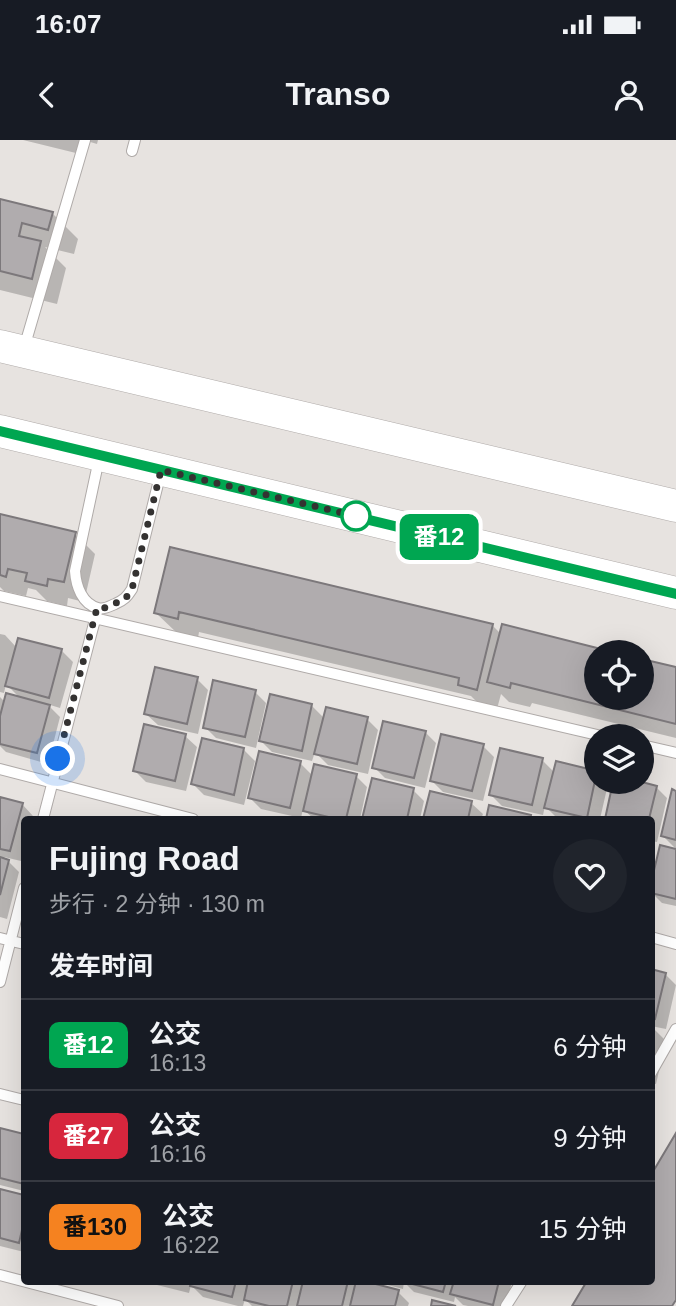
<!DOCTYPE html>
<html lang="zh">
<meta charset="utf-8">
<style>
body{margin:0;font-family:Helvetica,"Noto Sans SC",sans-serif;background:#20242c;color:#f1f3f6;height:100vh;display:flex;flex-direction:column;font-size:26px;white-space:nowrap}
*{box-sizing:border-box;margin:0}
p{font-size:23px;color:#9ea1a6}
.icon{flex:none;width:38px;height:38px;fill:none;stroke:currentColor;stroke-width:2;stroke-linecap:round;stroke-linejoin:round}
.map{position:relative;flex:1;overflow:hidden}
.panel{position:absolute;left:21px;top:676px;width:634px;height:469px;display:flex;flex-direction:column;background:#171b24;border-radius:7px;box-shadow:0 7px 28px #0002}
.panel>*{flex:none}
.badge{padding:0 14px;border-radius:10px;font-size:24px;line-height:46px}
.controls{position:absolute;left:584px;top:500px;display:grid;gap:14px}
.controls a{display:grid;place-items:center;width:70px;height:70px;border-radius:50%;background:#171b24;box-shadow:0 7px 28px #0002;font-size:35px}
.you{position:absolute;width:35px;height:35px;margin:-18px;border:5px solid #fff;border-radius:50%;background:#1a73e8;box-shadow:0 0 0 10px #1a73e833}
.map>.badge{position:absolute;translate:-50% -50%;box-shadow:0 0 0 4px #fff}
h2{padding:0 28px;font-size:26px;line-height:63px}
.round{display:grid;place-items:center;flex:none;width:74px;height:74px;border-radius:37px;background:#20242c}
.head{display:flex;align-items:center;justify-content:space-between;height:119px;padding:0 28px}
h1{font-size:33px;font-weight:700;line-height:52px}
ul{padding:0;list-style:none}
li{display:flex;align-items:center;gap:21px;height:91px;padding:0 28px;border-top:2px solid #363941}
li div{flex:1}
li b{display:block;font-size:26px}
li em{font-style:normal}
li .badge{min-width:77px;font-weight:700;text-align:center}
.status{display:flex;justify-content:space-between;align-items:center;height:49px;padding:0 35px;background:#171b24;direction:ltr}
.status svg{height:19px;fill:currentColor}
header{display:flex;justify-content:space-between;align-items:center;height:91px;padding:0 28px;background:#171b24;font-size:32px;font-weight:700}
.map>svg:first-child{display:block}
.shadow{fill:#0003}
.building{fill:#b0acae;stroke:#7c787b;stroke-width:2}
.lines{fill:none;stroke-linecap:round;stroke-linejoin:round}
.service-casing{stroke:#afaaa8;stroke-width:12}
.secondary-casing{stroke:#afaaa8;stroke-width:33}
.service{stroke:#fff;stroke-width:10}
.secondary{stroke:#fff;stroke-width:32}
.line-casing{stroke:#fff;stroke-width:16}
.line{stroke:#00a651;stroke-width:10}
.walk{stroke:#343231;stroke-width:7;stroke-dasharray:0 12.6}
.stop-dot{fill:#fff;stroke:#00a651;stroke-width:3.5}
</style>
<div class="status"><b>16:07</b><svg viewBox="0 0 49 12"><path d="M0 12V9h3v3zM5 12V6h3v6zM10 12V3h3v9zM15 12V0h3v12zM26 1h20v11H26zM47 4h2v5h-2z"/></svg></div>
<header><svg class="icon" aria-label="back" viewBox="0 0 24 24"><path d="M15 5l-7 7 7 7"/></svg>Transo<svg class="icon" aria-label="person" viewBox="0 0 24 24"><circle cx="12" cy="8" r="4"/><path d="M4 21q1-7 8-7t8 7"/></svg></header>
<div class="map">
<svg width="676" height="1166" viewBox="0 0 676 1166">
<rect width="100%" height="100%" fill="#e7e3e0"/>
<path class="shadow" d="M23,0h75l-1,4 -10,-3 -3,14z
M0,60l52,13 26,26 -4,15 -29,-7 21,21 -9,36 -57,-14z
M0,376l75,18 20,20 -11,48 -16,-4 -1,8 -20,-5 -11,-11 -8,-2 -2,8 -22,-5 -4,-4z
M171,410l321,75 9,9 96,19v45h45l34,-29v69l-144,-35 -2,4 -21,-5 -8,-8 -4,15 -17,-4 -9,-9 -272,-64 -1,6 -21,-5 -21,-20z
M0,494l5,1 12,13 45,3 11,11 -13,46 -13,-4 13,13 -12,47 -42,-12 -6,-6v-49l5,5 16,-3 -15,-15 -2,9 -4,-1z
M197,539l11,11 -10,44 -40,-9 -12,-11z
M255,552l11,11 -10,45 -40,-10 -11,-11z
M312,566l13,13h42l11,11 -10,44 -40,-9 -13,-13 -3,9 -40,-9 -11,-11z
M425,592l11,11 -11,45 -40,-10 -11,-11z
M185,596l12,11 -11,44 -40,-9 -11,-11z
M483,606l11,11 -11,44 -40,-9 -11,-11z
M243,609l12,12 -11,44 -40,-10 -11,-11z
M542,620l13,13 2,-10 40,10v9h10l1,2 -8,35h-42l-13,-13 -2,9 -41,-9 -11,-11z
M300,623l13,13h43l11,11 -7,32h-46l-11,-10 -2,9 -40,-9 -11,-11z
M656,647l11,11 -10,44 -6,-1v-22h-45z
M413,650l11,11 -4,18h-56z
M676,652v57l-13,-13z
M0,659l22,5 11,12 -1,3h-8v29l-3,13 -17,-4 15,15 -12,47 -7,-2z
M471,663l12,11 -2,5h-56z
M651,711l4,4 -4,15z
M676,711v55l-14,-3 -11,-11z
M651,830l14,4 11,11 -10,44 -15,-3 15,15 -10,43 -5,-1z
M0,990l24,6v55l-24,-6z
M0,1050l24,7v55l-24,-6z
M147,1141h203l6,6 42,5 11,11 -1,3h-156l-7,-7 -2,7h-5l-35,-9 -12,-12 -2,8 -40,-10z
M373,1141h139l-6,25h-38l-5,-1 -8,-8 -1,5 -40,-10 -10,-10 -1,7z"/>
<path class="building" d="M0,59l53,13 -5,18 -26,-7 -3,13 22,5 -9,38 -32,-8z
M0,374l76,18 -12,50 -16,-3 -1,7 -22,-5 2,-8 -19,-4 -2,8 -6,-2z
M170,407l323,77 -16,66 -19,-5 1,-7 -280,-66 -1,7 -24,-6z
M502,484l115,29h-20v45h45v-39l34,8v57l-165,-41 -1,5 -23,-6z
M18,498l44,11 -13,49 -44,-12z
M155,527l43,10 -11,47 -43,-10z
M213,540l43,10 -11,47 -42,-9z
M6,553l44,12 -13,48 -37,-9v-28z
M270,554l42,10 -10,47 -43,-10z
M326,567l42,10 -11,47 -43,-10z
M383,581l43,10 -12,47 -42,-10z
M144,584l42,10 -11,47 -42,-10z
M441,594l43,10 -12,47 -42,-10z
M202,598l42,10 -10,47 -43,-11z
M500,608l43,10 -11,47 -43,-10z
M259,611l42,10 -11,47 -42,-10z
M556,621l41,10 -10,47 -43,-10z
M314,624l43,10 -11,45h-9l-34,-8z
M372,638l42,10 -7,31h-45z
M613,642h29l15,4 -8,33h-44z
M672,649l4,2v49l-15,-4z
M430,651l42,10 -4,18h-45z
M0,657l23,6 -13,48 -10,-2z
M489,665l42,10 -1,4h-44z
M660,705l16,4v50l-25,-6v-10z
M0,717l9,3 -9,35z
M651,829l15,4 -11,46 -4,-1z
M0,988l24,6v50l-24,-6z
M676,993v167l-4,6h-100l15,-25h64v-106z
M0,1049l24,6v26l-5,22 -19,-5z
M191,1141h45l-4,16 -42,-11z
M248,1141h45l-6,25h-18l-25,-6z
M303,1141h45l-6,25h-45z
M356,1141h8l35,9 -4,16h-45z
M401,1141h45l-3,11z
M454,1141h45l-6,24 -43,-11z
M432,1160l24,6h-25z"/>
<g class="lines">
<defs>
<path id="service" d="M132,11l3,-11
M24,208l61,-208
M99,319l-24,112c1,15 7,33 23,37 6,2 12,-2 17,-4 9,-4 12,-7 17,-15l29,-117
M0,456l606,141
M642,605l34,8
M0,629l193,50
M43,679l54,-207
M651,797l25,7
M0,798l24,6
M0,842l24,-94
M651,933l25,-44
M0,954l24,6
M0,1135l118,31
M506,1166l16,-25"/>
<path id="secondary" d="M0,206l676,160
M0,291l676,162"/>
</defs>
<use href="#service" class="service-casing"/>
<use href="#secondary" class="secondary-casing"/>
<use href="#service" class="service"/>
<use href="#secondary" class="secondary"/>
</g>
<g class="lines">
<defs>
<path id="line" d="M0,291l676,163"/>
</defs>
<use href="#line" class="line-casing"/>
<use href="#line" class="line"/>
<path class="walk" d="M58,619l39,-151h7l21,-9 7,-10 29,-119 195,46"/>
</g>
<circle class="stop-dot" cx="356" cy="376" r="14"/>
</svg>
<div class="controls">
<a><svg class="icon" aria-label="locate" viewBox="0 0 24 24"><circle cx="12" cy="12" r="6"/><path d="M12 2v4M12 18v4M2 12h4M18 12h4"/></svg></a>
<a><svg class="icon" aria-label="layers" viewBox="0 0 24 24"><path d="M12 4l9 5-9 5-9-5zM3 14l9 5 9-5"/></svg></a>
</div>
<div class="you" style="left:58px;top:619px"></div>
<b class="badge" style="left:439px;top:397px;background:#00a651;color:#fff">番12</b>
<section class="panel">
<div class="head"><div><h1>Fujing Road</h1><p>步行 · 2 分钟 · 130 m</p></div><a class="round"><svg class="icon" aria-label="heart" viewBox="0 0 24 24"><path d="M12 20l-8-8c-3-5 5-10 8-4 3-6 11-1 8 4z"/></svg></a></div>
<h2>发车时间</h2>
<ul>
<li><span class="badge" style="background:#00a651;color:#fff">番12</span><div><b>公交</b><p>16:13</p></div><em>6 分钟</em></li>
<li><span class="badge" style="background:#d7263d;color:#fff">番27</span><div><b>公交</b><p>16:16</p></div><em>9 分钟</em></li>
<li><span class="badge" style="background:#f58220;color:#111">番130</span><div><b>公交</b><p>16:22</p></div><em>15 分钟</em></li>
</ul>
</section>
</div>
